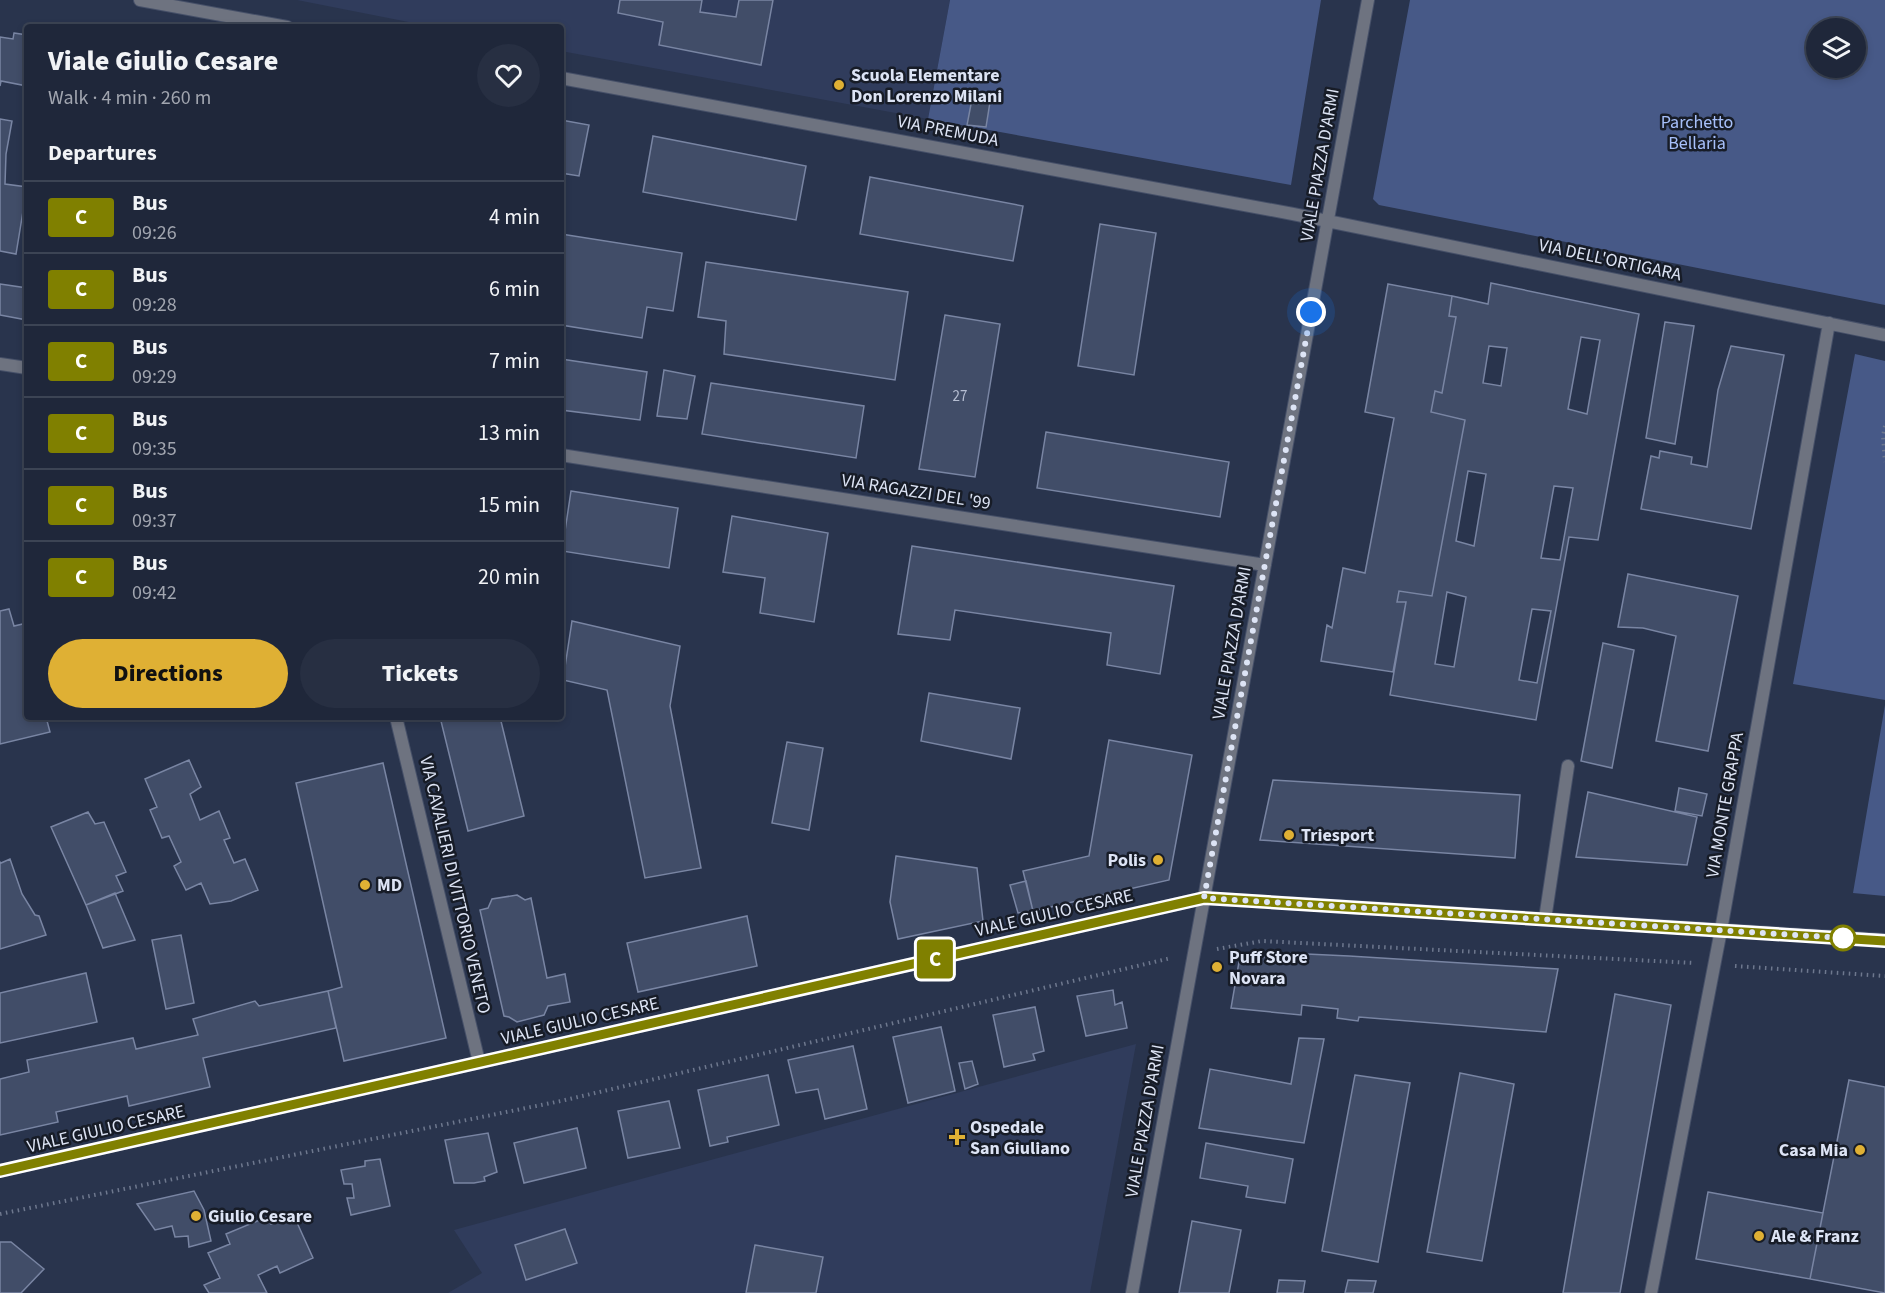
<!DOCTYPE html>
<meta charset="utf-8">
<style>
body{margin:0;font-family:"Source Sans 3",sans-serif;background:#272f42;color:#f1f3f6;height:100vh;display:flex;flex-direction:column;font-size:22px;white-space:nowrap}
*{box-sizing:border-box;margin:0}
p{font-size:20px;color:#a1a5af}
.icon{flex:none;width:33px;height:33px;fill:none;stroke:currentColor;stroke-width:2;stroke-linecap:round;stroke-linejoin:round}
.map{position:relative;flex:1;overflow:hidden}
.panel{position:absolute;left:24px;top:24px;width:540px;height:696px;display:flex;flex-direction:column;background:#1f273a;border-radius:6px;box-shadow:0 3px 9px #0003,0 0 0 2px #3c4454}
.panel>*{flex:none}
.badge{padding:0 12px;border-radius:4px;font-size:21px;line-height:39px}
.tools{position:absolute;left:1806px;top:18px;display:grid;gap:12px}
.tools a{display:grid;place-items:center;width:60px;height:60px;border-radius:50%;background:#1f273a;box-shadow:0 3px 9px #0003,0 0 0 2px #3c4454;font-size:30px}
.you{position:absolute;width:30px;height:30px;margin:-15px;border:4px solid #fff;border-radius:50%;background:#1a73e8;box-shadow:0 0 0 9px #1a73e833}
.map>.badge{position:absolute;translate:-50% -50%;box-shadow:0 0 0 3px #fff}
h2{padding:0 24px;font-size:22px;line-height:54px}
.round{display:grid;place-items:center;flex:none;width:63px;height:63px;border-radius:32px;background:#272f42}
.headline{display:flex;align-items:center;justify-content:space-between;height:102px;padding:0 24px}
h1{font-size:28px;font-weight:800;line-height:45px}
.button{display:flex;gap:12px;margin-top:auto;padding:12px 24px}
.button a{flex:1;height:69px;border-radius:36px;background:#dfb034;color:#111;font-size:24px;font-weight:800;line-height:69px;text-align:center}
.button a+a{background:#272f42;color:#f1f3f6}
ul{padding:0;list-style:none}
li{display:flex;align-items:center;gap:18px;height:72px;padding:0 24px;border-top:2px solid #3c4454}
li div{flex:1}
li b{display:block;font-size:22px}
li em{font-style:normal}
li .badge{min-width:66px;font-weight:700;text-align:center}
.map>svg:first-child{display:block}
.built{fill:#303c5c}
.green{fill:#475987;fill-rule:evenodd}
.building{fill:#414d68;stroke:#7985a3;stroke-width:1.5;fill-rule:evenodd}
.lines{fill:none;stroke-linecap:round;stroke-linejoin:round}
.service-casing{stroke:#465068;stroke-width:14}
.minor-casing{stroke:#465068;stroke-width:14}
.secondary-casing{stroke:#465068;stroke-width:14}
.path{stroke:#6e788e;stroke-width:4;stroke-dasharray:1.5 4.5;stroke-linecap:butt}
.service{stroke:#6e7380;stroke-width:12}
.minor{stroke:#6e7380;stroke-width:12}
.secondary{stroke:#8d97ab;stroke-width:12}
.line-casing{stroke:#fff;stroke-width:14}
.line{stroke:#808000;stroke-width:9}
.walk{stroke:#dde4f5;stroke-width:6;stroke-dasharray:0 10.8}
.poi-dot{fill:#dfb034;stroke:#171c27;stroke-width:2}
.stop-dot{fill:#fff;stroke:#808000;stroke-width:3}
.labels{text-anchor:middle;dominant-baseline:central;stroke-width:5;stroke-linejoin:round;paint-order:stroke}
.number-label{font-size:15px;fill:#b6bed2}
.poi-label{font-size:18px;font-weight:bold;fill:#dde4f5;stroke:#171c27;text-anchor:start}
.park-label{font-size:18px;fill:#a7c0fa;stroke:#171c27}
.street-label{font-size:18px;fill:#dde4f5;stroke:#171c27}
</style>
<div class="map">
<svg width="1885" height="1293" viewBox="0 0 1885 1293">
<rect width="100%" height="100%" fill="#29344d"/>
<path class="built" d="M297,0h653l-22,119 -367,-68v-24h-127z
M1136,1044l-46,249h-642l34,-20 -28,-43z"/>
<path class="green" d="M950,0h371l-30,185 -363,-66z
M1410,0h475v305l-506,-100 -6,-6zM1856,28v40h-40v-40z
M1855,354l30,7v339l-92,-16z
M1885,705v191l-32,-3z"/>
<path class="building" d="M620,0h82l-2,12 36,5 3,-17h34l-12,65 -102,-20 4,-23 -45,-9z
M14,33l13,2v51l-26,-5 -1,5v-49l13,2z
M972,99l18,3 -4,25 -19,-2z
M0,119l12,2 -6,33 -1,30 22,3 -11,67 -16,-3z
M561,120l28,5 -10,51 -18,-3z
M653,136l153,30 -10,54 -153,-28z
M870,177l153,29 -10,55 -153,-27z
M1100,224l56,9 -22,142 -56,-9z
M561,234l121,19 -9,58 -26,-4 -5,31 -81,-13z
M706,262l202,30 -13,88 -171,-26 2,-33 -28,-4z
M1491,283l148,31 -41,226 -29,-3 -33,183 -146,-25 16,-93h-9l2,-11 33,5 33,-176 -34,-8 4,-21 7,2 14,-76 -7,-1 3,-20 36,8zM1581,337l19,3 -13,74 -19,-5zM1489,346l18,2 -6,38 -18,-3zM1468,471l18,3 -12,72 -18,-5zM1554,486l19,2 -13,72 -19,-2zM1447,592l19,5 -12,70 -19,-3zM1532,609l19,2 -14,72 -18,-3z
M0,284l27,4v32l-27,-5z
M1388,284l64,12 -3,20 7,1 -14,76 -7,-2 -4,21 34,8 -33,176 -33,-5 -2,11h9l-13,70 -72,-11 6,-36 5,3 11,-60 22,5 29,-155 -29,-6z
M945,315l55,9 -25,153 -56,-8z
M1665,322l29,4 -19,118 -29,-6z
M1731,346l53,9 -33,174 -110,-20 10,-53 8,2 1,-7 32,6 -1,7 16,3 11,-77z
M561,359l86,13 -7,48 -79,-10z
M664,370l31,6 -8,43 -30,-3z
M711,383l153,23 -8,52 -154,-24z
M1046,432l183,30 -9,55 -183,-29z
M571,491l107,17 -9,60 -107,-17z
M732,516l96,17 -14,89 -54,-9 5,-35 -42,-6z
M912,546l262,40 -14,88 -53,-9 4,-32 -156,-23 -5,30 -52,-6z
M1628,574l110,22 -30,155 -52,-10 20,-105 -33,-8 -25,-1z
M9,609l5,17 13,-3v94h19l4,15 -50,12v-133z
M572,621l108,25 -10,60 31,162 -56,10 -38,-188 -44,-10z
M1603,643l31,7 -22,118 -31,-7z
M929,693l91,15 -9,51 -90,-18z
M440,717h60l24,99 -56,15z
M1109,740l83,15 -23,125 -136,31 -10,-40 66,-15z
M787,742l36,6 -14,82 -37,-7z
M189,760l12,27 -11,7 10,26 19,-9 11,27 -6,2 10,23 11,-4 13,31 -27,11 -21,3 -9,-21 -15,7 -12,-24 7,-4 -12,-26 -7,2 -12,-28 7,-3 -12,-28z
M383,763l63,275 -102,23 -16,-70 14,-4 -46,-204z
M1273,780l247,15 -5,63 -255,-18z
M1679,788l28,6 -5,22 -27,-5z
M1588,792l109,25 -10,48 -111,-8z
M88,812l7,12 9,-2 22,50 -10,4 7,15 -37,14 -35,-78z
M896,856l81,12 6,53 -85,18 -8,-37z
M10,859l12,35 13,21 4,1 7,19 -46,14v-87l1,1z
M1026,881l7,30 -15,2 -8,-28z
M115,893l20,47 -32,8 -17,-43z
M517,895l8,5 6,-2 16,80 18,-4 5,28 -22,4 -4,9 -27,7 -8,-5 -5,-1 -24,-106 8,-2 4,-9z
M747,916l10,50 -119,26 -11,-49z
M181,935l13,68 -28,6 -14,-69z
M1285,953l64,3 209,13 -12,63 -187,-15 -1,4 -21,-3 1,-9 -36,-4 -1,10 -70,-7 8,-46z
M86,973l11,49 -97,21v-50z
M1113,990l2,15 7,-3 5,26 -41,8 -9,-40z
M328,991l8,37 -133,30 7,29 -81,19 -2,-10 -71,16 2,10 -58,13v-56l29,-7 -2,-12 106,-22 3,11 62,-14 -5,-16 62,-18 4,5z
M1615,994l56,11 -51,288h-57z
M1035,1007l9,44 -11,3 2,6 -31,7 -11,-52z
M941,1027l14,64 -47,12 -15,-66z
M1299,1038l25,1 -20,104 -105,-15 11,-59 81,15z
M853,1046l14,63 -42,10 -7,-30 -22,4 -8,-33z
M972,1061l6,23 -13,5 -6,-26z
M1460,1073l54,11 -32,177 -55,-9z
M768,1075l11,50 -52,12 1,5 -18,4 -12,-56z
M1355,1075l55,8 -32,179 -56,-11z
M1849,1080l36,7v206l-75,-14z
M669,1101l11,47 -52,10 -10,-47z
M577,1128l9,40 -62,15 -10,-40z
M488,1133l9,39 -13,5 1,4 -11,2h-20l-9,-43z
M1206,1143l87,16 -8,44 -39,-6 2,-11 -48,-8z
M380,1159l10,47 -39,9 -4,-17h7l-2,-14h-8l-3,-14 24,-4v-5z
M194,1191l10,19 7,31 -22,6 -1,-11 -13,1 -3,-11 -17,4 -18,-26z
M1708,1192l115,21 -13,66 -114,-20z
M294,1216l19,42 -33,15 -3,-7 -19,9 9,18h-58l-5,-8 16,-7 -12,-25 22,-9 -4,-10 41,-17 4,7z
M1192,1221l49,9 -12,63h-50z
M565,1229l12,34 -51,17 -11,-35z
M0,1242h11l33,27 -23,24h-21z
M755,1245l68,12 -7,36h-70z
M1279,1280l26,1 -2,12h-26z
M1348,1280l28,1 -3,12h-28z"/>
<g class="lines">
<defs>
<path id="service" d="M1545,919l23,-153"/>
<path id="minor" d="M140,0l147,27
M561,78l732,136 592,121
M0,364l27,4
M561,455l704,110
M396,717l83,345
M1132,1293l236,-1293
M1651,1293l70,-363 108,-607"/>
<path id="secondary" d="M0,1171l1204,-273 681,42"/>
</defs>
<use href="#service" class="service-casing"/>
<use href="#minor" class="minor-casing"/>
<use href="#secondary" class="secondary-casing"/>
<path class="path" d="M1885,426l-2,10 2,26
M1217,949l45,-8 432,22
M1735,966l150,10
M0,1214l561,-113 610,-143"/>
<use href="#service" class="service"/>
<use href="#minor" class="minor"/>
<use href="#secondary" class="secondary"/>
</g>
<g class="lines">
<defs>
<path id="line" d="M0,1171l1204,-273 681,43"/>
</defs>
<use href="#line" class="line-casing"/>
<use href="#line" class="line"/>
<path class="walk" d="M1311,312l-107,586 639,40"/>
</g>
<g class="poi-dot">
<circle cx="839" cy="85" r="6"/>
<circle cx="1289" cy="835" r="6"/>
<circle cx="1158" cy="860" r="6"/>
<circle cx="365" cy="885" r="6"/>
<circle cx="1217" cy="967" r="6"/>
<path d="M954 1128h6v6h6v6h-6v6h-6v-6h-6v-6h6z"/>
<circle cx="1860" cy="1150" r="6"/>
<circle cx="196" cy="1216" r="6"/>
<circle cx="1759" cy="1236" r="6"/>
</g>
<circle class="stop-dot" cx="1843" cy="938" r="12"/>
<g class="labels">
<g class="number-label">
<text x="960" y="396">27</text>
</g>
<g class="poi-label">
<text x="851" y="75">Scuola Elementare<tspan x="851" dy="21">Don Lorenzo Milani</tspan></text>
<text x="1301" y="835">Triesport</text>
<text x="1146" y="860" text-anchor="end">Polis</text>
<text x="377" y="885">MD</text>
<text x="1229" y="957">Puff Store<tspan x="1229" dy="21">Novara</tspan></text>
<text x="970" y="1127">Ospedale<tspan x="970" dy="21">San Giuliano</tspan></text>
<text x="1848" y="1150" text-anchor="end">Casa Mia</text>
<text x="208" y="1216">Giulio Cesare</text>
<text x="1771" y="1236">Ale &amp; Franz</text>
</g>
<g class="park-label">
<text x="1697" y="122">Parchetto<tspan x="1697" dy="21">Bellaria</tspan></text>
</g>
<g class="street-label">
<text transform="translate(948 131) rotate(11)">VIA PREMUDA</text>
<text transform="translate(1320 165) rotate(-80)">VIALE PIAZZA D'ARMI</text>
<text transform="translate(1610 260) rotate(12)">VIA DELL'ORTIGARA</text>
<text transform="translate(916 492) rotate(9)">VIA RAGAZZI DEL '99</text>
<text transform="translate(1232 643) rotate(-80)">VIALE PIAZZA D'ARMI</text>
<text transform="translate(1725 805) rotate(-80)">VIA MONTE GRAPPA</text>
<text transform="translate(455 885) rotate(77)">VIA CAVALIERI DI VITTORIO VENETO</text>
<text transform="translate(1054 913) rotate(-13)">VIALE GIULIO CESARE</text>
<text transform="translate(580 1021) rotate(-13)">VIALE GIULIO CESARE</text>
<text transform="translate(1145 1121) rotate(-80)">VIALE PIAZZA D'ARMI</text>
<text transform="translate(106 1129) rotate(-13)">VIALE GIULIO CESARE</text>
</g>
</g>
</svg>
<div class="tools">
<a><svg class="icon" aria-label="layers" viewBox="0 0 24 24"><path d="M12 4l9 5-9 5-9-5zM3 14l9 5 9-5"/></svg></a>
</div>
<div class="you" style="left:1311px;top:312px"></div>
<b class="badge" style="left:935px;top:959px;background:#808000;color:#fff">C</b>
<section class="panel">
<div class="headline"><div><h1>Viale Giulio Cesare</h1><p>Walk · 4 min · 260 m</p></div><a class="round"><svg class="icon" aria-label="heart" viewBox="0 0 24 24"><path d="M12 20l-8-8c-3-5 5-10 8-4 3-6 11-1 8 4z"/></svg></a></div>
<h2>Departures</h2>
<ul>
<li><span class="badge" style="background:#808000;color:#fff">C</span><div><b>Bus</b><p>09:26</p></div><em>4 min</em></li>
<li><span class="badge" style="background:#808000;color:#fff">C</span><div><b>Bus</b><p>09:28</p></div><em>6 min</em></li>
<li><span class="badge" style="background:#808000;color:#fff">C</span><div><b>Bus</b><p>09:29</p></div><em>7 min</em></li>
<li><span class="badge" style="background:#808000;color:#fff">C</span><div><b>Bus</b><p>09:35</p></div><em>13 min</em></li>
<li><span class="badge" style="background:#808000;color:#fff">C</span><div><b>Bus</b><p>09:37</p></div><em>15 min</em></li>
<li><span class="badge" style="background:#808000;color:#fff">C</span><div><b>Bus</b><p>09:42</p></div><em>20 min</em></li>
</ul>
<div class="button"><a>Directions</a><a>Tickets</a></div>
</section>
</div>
